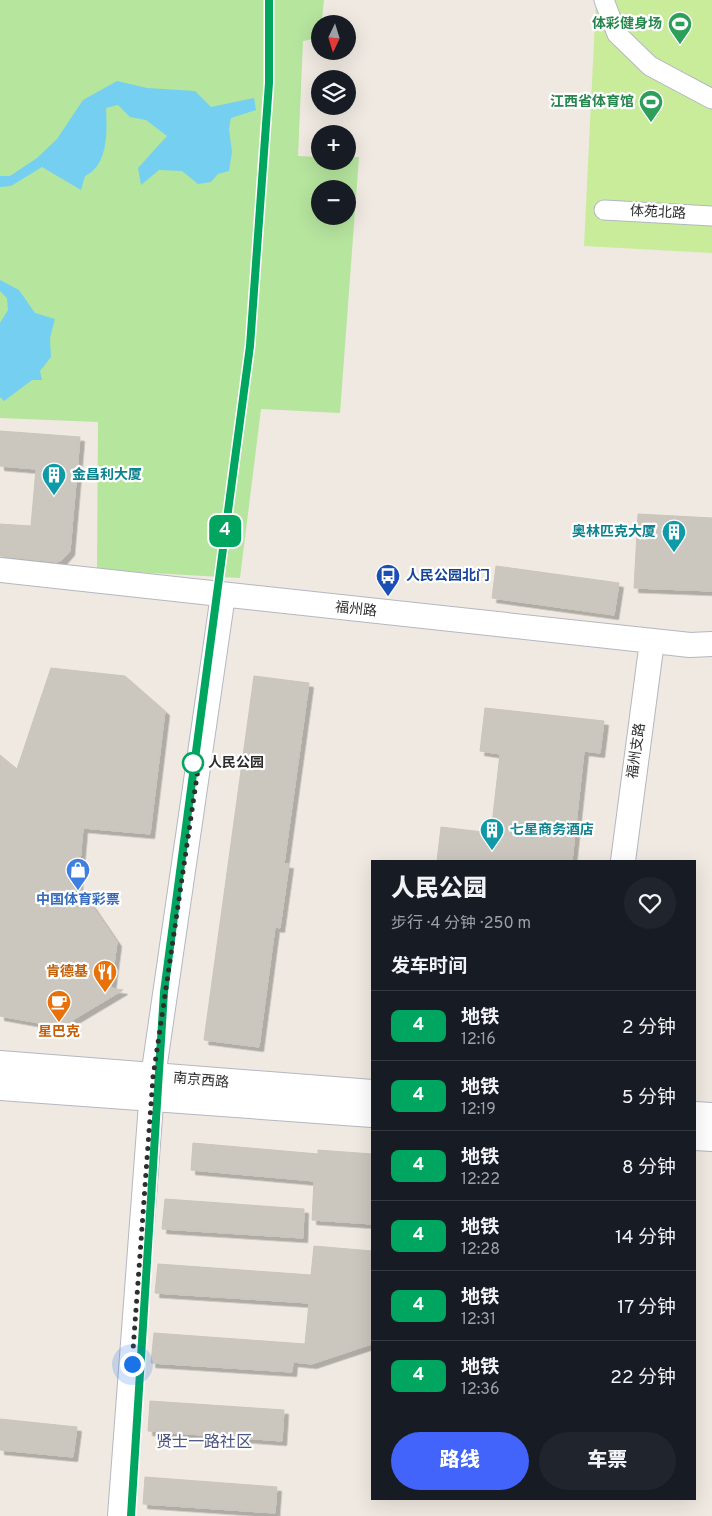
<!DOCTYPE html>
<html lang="zh">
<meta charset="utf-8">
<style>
body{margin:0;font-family:Overpass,"Noto Sans SC",sans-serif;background:#20242c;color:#f1f3f6;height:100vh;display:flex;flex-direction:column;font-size:19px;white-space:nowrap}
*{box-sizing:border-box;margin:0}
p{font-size:16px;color:#9ea1a6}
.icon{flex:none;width:28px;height:28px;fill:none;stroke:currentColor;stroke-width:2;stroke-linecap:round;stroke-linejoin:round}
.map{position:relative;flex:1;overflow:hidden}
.drawer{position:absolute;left:371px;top:860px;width:325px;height:640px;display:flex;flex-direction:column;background:#171b24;border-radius:0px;box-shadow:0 5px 20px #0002}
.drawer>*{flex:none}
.badge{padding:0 10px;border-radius:8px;font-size:18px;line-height:32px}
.needle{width:32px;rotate:184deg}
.tools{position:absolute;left:311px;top:15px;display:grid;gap:10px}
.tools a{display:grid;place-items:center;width:45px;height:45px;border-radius:50%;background:#171b24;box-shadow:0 5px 20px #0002;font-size:25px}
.you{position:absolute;width:25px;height:25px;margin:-12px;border:4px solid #fff;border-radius:50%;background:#1a73e8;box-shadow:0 0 0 8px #1a73e833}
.map>.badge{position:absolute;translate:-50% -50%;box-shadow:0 0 0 2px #fff}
h2{padding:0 20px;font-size:19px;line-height:45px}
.round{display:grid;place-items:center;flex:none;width:52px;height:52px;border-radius:26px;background:#20242c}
.summary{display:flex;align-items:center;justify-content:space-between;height:85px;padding:0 20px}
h1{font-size:24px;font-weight:800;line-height:38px}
.cta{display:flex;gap:10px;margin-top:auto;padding:10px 20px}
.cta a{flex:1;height:58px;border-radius:30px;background:#4264fb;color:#fff;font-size:20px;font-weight:800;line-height:58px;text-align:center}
.cta a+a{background:#20242c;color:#f1f3f6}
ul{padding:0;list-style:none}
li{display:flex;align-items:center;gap:15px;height:70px;padding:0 20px;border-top:1px solid #363941}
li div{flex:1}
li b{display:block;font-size:19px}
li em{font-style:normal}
li .badge{min-width:55px;font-weight:700;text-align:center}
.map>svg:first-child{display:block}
.green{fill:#b6e59e;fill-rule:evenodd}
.pitch{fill:#c9ec9a}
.water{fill:#75cff0}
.building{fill:#cbc7bf;stroke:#cbc5ba;filter:url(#shadow)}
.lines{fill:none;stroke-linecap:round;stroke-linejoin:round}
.minor-casing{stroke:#b4b7c1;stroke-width:21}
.tertiary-casing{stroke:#b4b7c1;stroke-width:26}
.secondary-casing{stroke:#b4b7c1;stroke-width:30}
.minor{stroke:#fff;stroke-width:19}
.tertiary{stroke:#fff;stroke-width:24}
.secondary{stroke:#fff;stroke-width:28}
.line-casing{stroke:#fff;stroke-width:11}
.line{stroke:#00a560;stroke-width:8}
.walk{stroke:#2e2e2e;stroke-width:5;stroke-dasharray:0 9}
.stop-dot{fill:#fff;stroke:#00a560;stroke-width:2.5}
.labels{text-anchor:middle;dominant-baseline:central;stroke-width:4.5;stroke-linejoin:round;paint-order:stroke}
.leisure-label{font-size:14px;font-weight:bold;fill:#27864d;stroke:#fff;text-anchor:end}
.street-label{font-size:14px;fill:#2e2e2e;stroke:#fff}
.culture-label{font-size:14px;font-weight:bold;fill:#0d838f;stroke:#fff;text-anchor:start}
.transit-label{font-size:14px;font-weight:bold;fill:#164399;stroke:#fff;text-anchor:start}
.stop-label{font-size:14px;font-weight:bold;fill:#2e2e2e;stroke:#fff;text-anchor:start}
.shop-label{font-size:14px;font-weight:bold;fill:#366cbe;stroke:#fff}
.food-label{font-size:14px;font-weight:bold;fill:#c56008;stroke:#fff;text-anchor:end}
.quarter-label{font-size:16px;fill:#4d5680;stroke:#fff}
</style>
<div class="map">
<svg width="712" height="1516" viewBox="0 0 712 1516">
<defs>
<filter id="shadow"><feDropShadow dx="4.5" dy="4.5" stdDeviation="0" flood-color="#0004"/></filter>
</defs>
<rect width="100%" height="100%" fill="#efe9e1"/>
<path class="green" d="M0,0h324l-4,38 -17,3 -5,115 22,1v4h28v-4h11l-19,256 -79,-4 -21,169 -143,-8 1,-148 -98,-4zM320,189h28v27h-28z"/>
<path class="pitch" d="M596,0h116v253l-128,-7z"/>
<path class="water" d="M117,81l30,7 48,3 16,16 43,-9 2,12 -25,8 -2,11 3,23 -3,19 -11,3 -7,8 -13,2 -16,-13 -23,-1 -18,15 -3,-17 29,-32 -21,-16 -16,-3 -12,-12 -12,3c1,22 3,57 -21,68l-4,14 -39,-23 -31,19 -11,1v-11h10l27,-18 20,-19 26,-39z
M0,280l19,10 16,23 20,6 -5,19 1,19 -11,14 2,9h-10l-28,21 -4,-4v-74l8,-13 -1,-12 -7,-7z"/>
<path class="building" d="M0,431l80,6 -10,114 -8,9 -5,2 -57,-6v-32l31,2 5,-57 -36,-3z
M638,514l74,4v73l-78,-3z
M496,566l123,17 -5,32 -122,-17z
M51,668l74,8 40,35 -15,123 -67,-6 -5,57 39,57 -6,46 12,2 -62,37 -61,-11v-261l17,14z
M254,676l55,7 -25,181h5l-9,64 -5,-1 -16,120 -55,-7z
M485,708l119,13 -4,32 -16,-2 -12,110h-135l4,-34 50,6 9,-79 -20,-3z
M193,1143l125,11v-4l54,4v70l-60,-4 2,-39 -123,-11z
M165,1199l139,10 -1,29 -141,-9z
M314,1246l58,5v93l-60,20 -19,-2 -1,10 -141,-9 3,-30 151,11 4,-41 -154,-10 3,-29 153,11z
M150,1401l134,9 -2,31 -134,-10z
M0,1419l77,8 -4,30 -73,-7z
M145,1477l132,10 -2,26 -132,-9z"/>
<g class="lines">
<defs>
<path id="minor" d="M604,0l13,34 33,32 62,33
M604,210l108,6"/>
<path id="tertiary" d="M0,570l690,75 22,-1
M623,861l29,-220
M120,1516l33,-439 70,-482"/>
<path id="secondary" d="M0,1065l372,29
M0,1086l372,27
M695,1116l17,1
M695,1136l17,1"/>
</defs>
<use href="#minor" class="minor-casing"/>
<use href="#tertiary" class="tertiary-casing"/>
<use href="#secondary" class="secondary-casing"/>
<use href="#minor" class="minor"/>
<use href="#tertiary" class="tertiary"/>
<use href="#secondary" class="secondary"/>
</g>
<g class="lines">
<defs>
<path id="line" d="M131,1516l33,-524 86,-646 19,-263v-83"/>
</defs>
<use href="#line" class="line-casing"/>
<use href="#line" class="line"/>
<path class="walk" d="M132,1364l21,-287 45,-308 -5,-6"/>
</g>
<defs>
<symbol id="stadium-pin" viewBox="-11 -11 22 30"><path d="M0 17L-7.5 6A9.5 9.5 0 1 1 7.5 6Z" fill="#2e9e5b" stroke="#fff"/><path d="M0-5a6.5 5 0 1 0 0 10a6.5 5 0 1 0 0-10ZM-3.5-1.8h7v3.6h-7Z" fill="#fff"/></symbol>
<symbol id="building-pin" viewBox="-11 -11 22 30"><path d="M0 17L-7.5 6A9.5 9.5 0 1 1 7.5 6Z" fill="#0f9aa8" stroke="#fff"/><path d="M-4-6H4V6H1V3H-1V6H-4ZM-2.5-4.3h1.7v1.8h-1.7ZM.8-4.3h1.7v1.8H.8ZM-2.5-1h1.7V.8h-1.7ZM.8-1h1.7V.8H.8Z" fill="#fff"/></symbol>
<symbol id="bus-pin" viewBox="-11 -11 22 30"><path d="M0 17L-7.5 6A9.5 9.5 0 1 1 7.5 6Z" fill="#1a4fb4" stroke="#fff"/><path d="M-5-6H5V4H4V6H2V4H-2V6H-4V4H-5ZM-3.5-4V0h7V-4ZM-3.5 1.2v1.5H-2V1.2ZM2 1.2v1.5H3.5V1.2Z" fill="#fff"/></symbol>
<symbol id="shop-pin" viewBox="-11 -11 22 30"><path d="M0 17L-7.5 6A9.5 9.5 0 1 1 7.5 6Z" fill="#3f7fe0" stroke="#fff"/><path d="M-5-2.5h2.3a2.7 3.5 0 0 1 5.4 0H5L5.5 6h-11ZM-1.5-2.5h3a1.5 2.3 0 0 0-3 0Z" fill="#fff"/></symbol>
<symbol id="restaurant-pin" viewBox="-11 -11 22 30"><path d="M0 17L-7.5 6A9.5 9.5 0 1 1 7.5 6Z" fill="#e8710a" stroke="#fff"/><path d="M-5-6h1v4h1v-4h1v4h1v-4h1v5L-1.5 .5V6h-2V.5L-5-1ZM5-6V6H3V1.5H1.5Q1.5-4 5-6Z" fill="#fff"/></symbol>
<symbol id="cafe-pin" viewBox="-11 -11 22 30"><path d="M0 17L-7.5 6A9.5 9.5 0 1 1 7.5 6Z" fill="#e8710a" stroke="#fff"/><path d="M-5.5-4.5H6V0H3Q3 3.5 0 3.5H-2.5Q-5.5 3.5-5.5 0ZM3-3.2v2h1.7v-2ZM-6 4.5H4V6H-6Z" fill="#fff"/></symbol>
</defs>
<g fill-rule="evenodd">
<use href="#stadium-pin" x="666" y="10" width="28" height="38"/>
<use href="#stadium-pin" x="637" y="88" width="28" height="38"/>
<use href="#building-pin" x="40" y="461" width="28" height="38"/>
<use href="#building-pin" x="660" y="518" width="28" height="38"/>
<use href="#bus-pin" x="374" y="562" width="28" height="38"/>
<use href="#building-pin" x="478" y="816" width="28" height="38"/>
<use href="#shop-pin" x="64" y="856" width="28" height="38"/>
<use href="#restaurant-pin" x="91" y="958" width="28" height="38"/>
<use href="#cafe-pin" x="45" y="988" width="28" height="38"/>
</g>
<circle class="stop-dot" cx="193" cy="763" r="10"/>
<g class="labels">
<g class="leisure-label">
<text x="662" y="24">体彩健身场</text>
<text x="634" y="102">江西省体育馆</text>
</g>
<g class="street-label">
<text transform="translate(658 213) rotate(3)">体苑北路</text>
<text transform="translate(356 610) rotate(6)">福州路</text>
<text transform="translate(637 751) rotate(-82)">福州支路</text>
<text transform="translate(201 1081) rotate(5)">南京西路</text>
</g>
<g class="culture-label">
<text x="72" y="475">金昌利大厦</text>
<text x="656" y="532" text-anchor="end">奥林匹克大厦</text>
<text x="510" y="830">七星商务酒店</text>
</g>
<g class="transit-label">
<text x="406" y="576">人民公园北门</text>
</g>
<g class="stop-label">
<text x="208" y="763">人民公园</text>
</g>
<g class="shop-label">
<text x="78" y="900">中国体育彩票</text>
</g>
<g class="food-label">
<text x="88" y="972">肯德基</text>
<text x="59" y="1032" text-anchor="middle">星巴克</text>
</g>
<g class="quarter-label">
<text x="204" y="1443">贤士一路社区</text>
</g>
</g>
</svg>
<div class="tools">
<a><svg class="needle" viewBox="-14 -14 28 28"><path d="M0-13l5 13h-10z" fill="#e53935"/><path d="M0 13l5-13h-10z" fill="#9ea1a6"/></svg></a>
<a><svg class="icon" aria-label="layers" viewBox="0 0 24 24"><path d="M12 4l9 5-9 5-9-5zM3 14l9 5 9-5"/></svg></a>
<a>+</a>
<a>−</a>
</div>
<div class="you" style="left:132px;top:1364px"></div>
<b class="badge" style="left:225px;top:531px;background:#00a560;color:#fff">4</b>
<section class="drawer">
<div class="summary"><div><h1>人民公园</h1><p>步行 · 4 分钟 · 250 m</p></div><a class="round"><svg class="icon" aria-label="heart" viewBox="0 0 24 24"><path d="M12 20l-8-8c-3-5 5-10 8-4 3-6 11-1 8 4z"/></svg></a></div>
<h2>发车时间</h2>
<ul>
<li><span class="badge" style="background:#00a560;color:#fff">4</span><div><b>地铁</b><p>12:16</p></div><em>2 分钟</em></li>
<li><span class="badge" style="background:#00a560;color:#fff">4</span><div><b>地铁</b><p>12:19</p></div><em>5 分钟</em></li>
<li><span class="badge" style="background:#00a560;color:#fff">4</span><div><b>地铁</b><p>12:22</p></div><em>8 分钟</em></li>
<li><span class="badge" style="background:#00a560;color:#fff">4</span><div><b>地铁</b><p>12:28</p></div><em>14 分钟</em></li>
<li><span class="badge" style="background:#00a560;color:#fff">4</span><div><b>地铁</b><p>12:31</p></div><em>17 分钟</em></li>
<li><span class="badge" style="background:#00a560;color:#fff">4</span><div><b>地铁</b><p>12:36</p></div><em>22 分钟</em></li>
</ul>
<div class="cta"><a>路线</a><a>车票</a></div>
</section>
</div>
